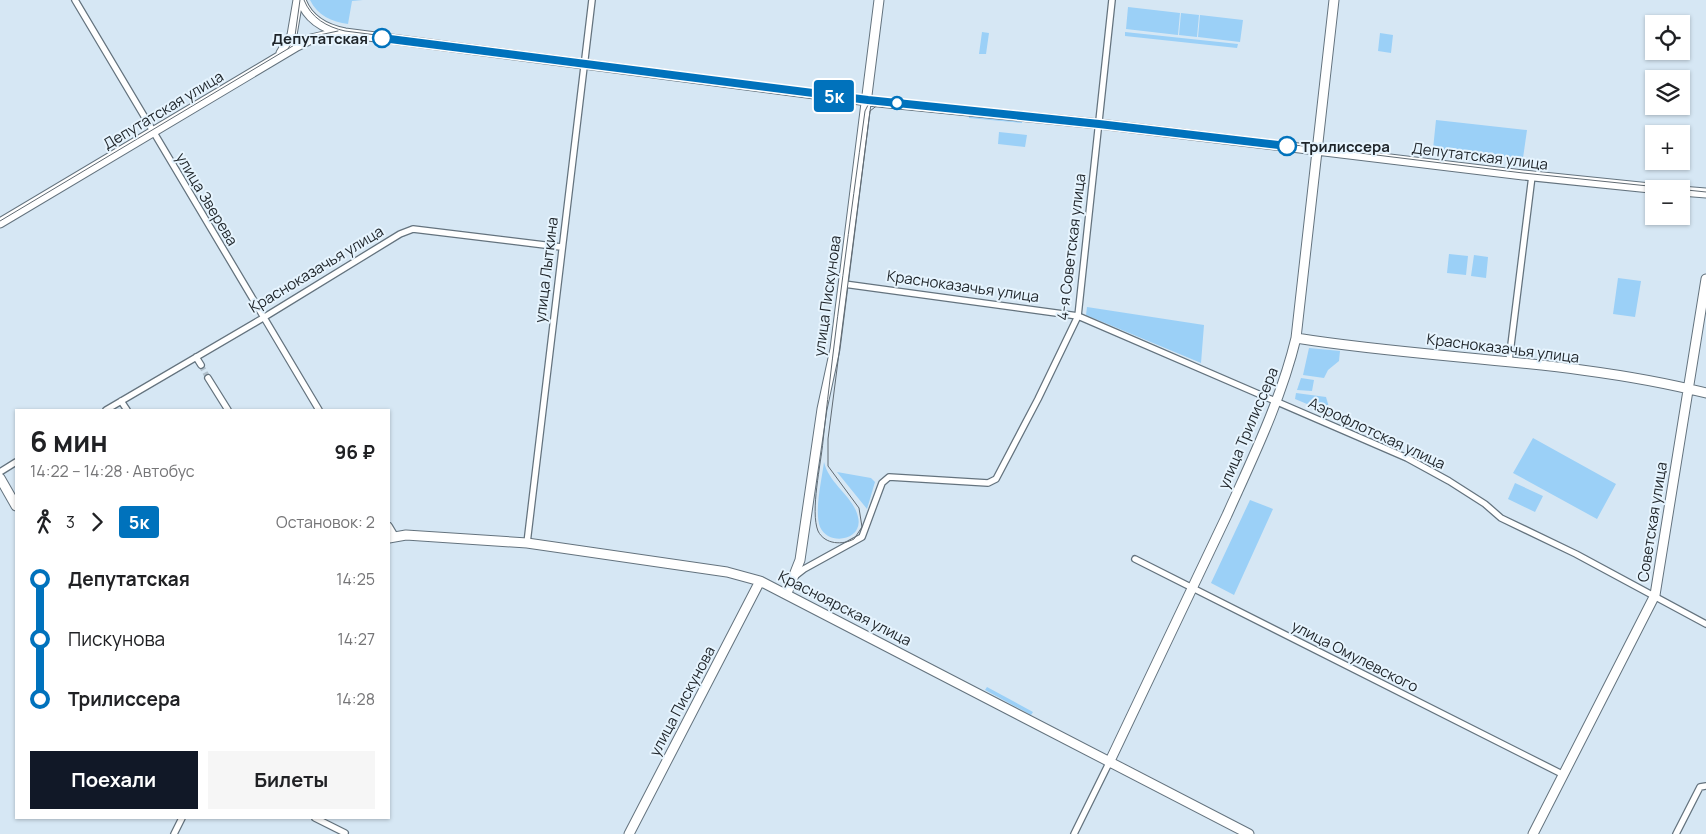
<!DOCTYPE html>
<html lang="ru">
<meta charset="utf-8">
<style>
body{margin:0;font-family:Manrope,sans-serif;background:#f6f6f6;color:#202124;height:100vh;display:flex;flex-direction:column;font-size:19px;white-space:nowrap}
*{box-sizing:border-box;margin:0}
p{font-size:16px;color:#757577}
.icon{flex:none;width:28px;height:28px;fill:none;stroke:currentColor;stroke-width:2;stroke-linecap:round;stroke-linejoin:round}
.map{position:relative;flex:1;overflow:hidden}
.details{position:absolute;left:15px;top:409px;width:375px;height:410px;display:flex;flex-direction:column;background:#fff;border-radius:0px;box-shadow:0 1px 4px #0004}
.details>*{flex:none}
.badge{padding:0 10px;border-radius:4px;font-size:18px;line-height:32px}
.buttons{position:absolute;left:1645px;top:15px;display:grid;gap:10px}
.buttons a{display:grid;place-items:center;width:45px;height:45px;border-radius:0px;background:#fff;box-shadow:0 1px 4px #0004;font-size:25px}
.map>.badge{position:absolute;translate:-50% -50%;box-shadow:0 0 0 2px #fff}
.legs{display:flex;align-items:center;gap:8px;height:55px;padding:0 15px;font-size:16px}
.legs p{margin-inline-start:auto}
.summary{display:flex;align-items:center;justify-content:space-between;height:85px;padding:0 15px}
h1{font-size:28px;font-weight:700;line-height:38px}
.primary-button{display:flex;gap:10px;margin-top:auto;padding:10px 15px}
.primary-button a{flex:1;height:58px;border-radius:0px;background:#111827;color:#fff;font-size:20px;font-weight:700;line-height:58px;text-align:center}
.primary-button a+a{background:#f6f6f6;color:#202124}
ul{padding:0 15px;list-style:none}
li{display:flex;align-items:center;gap:18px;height:60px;font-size:19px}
li i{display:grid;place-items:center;width:8px;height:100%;margin:0 6px;background:currentColor}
li i::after{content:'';width:12px;height:12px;margin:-6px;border:4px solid;border-radius:50%;background:#fff}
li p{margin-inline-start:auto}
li:first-child i{background:linear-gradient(#0000 50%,currentColor 0)}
li:last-child i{background:linear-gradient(currentColor 50%,#0000 0)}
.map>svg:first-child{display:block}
.green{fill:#9bd0f7}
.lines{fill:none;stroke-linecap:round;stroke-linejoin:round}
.street-tunnel{stroke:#b1c0cb;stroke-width:5.5;stroke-dasharray:5.5 3;stroke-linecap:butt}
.street-casing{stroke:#64737e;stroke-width:8}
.secondary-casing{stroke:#64737e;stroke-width:11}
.street{stroke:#fff;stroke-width:5.5}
.secondary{stroke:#fff;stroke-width:9}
.tram{stroke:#606a72;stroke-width:1}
.line-1-casing{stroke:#fff;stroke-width:11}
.line-1{stroke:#0072bc;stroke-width:8}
.stop-1-dot{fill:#fff;stroke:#0072bc;stroke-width:2.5}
.labels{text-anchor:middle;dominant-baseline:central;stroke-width:4;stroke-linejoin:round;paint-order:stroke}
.stop-label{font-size:15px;font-weight:bold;fill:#1e2429;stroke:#e6f4fe;text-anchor:end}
.street-label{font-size:15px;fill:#1e2429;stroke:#e6f4fe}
</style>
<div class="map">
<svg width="1706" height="834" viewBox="0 0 1706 834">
<rect width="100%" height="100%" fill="#d6e7f4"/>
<path class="green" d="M310,0h53l-11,1 -4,23c-16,-2 -31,-9 -38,-24z
M1128,7l52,6 -2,22 -52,-6z
M1181,13l18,2 -2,22 -18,-2z
M1200,15l43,5 -3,22 -42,-5z
M982,32l7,1 -3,21h-7z
M1125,32l113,12 -1,4 -112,-12z
M1380,33l13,2 -2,18 -13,-2z
M969,116l53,5v2l-53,-5z
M1436,120l91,10 -4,28 -90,-9z
M999,132l28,3 -2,12 -27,-3z
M1449,254l19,2 -2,19 -19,-2z
M1474,255l14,2 -2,21 -15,-2z
M1618,278l23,3 -6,36 -22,-3z
M1087,307l117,18 -3,38 -115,-48z
M1309,348l31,3 -1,10 -11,9 -4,8 -21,-3z
M1301,378l13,2 -2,11 -15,-1z
M1296,393l30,4 5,17 -36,-15z
M1533,438l83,46 -19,35 -84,-46z
M824,462c5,22 30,35 34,55 6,23 -29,30 -38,10 -6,-15 2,-49 4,-65z
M837,472l34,6 4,4 -8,27z
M1515,483l28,13 -8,16 -27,-13z
M1250,500l23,9 -39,86 -23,-12z
M987,687l46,25 -2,3 -46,-25z"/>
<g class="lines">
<path class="street-tunnel" d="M201,365l7,13"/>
<defs>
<path id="street" d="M75,0l244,410
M844,284l234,32 329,142 42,23 36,23 16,14 75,36 130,70
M196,357l5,8
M1509,361l23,-185
M208,378l20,32
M121,401l6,9
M106,410l157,-92 137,-84 13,-5 148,18
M0,472l16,-10
M389,526l6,10
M527,543l65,-543
M1135,559l429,216
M795,576l9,-7 58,-32 20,-54 7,-6 99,6 8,-4 42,-80 40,-83 34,-316
M315,818l30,15
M174,834l8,-16
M1074,834l35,-71
M1676,834l24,-47 6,-1"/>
<path id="secondary" d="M301,0c7,20 24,29 44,33l523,68 231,23 424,51 137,14
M281,53l11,-18 6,-35
M1681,191l25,2
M0,223l297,-177 14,-7 26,-6
M1296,338c136,22 276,21 410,55
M0,478l16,28
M389,538l17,-3 121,8 200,29 33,9 489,253
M787,593l13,-33 22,-151 13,-60 44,-349
M1109,763c39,-83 79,-165 118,-248 26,-58 54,-115 69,-177l38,-338
M629,834l131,-253
M1533,834l122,-239 51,-316"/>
</defs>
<use href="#street" class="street-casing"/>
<use href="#secondary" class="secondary-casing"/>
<use href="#street" class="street"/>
<use href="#secondary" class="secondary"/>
<path class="tram" d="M304,0c7,18 23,27 41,31l533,68 221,22 424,52 183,19
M288,49l7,-13 5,-36
M878,99l-9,4 -4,8c-15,110 -30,219 -42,330 -2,23 -13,70 -5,90 7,14 25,14 36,8l8,-12 -3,-19 -31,-42v-27l42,-328 9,-7
M0,221l296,-177 14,-7 28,-6"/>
</g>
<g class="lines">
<defs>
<path id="line-1" d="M382,38l486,62 231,24 188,22"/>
</defs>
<use href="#line-1" class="line-1-casing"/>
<use href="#line-1" class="line-1"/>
</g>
<g class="stop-1-dot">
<circle cx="382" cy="38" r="9"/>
<circle cx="897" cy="103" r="6"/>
<circle cx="1287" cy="146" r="9"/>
</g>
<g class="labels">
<g class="stop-label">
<text x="368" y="38">Депутатская</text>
<text x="1301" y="146" text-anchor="start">Трилиссера</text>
</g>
<g class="street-label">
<text transform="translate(163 110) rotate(-31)">Депутатская улица</text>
<text transform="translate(1480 156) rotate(7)">Депутатская улица</text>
<text transform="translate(207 199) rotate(59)">улица Зверева</text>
<text transform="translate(1071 247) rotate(-83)">4-я Советская улица</text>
<text transform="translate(316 269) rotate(-31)">Красноказачья улица</text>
<text transform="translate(546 270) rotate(-83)">улица Лыткина</text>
<text transform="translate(963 286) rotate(8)">Красноказачья улица</text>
<text transform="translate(827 296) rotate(-82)">улица Пискунова</text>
<text transform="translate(1503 348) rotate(7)">Красноказачья улица</text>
<text transform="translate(1248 428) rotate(-67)">улица Трилиссера</text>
<text transform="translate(1377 433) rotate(25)">Аэрофлотская улица</text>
<text transform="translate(1652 522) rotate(-81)">Советская улица</text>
<text transform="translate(845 608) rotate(27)">Красноярская улица</text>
<text transform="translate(1355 656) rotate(27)">улица Омулевского</text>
<text transform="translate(682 701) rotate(-62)">улица Пискунова</text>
</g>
</g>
</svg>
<div class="buttons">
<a><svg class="icon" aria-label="locate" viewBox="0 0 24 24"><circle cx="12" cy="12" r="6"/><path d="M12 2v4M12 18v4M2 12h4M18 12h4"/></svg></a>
<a><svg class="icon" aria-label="layers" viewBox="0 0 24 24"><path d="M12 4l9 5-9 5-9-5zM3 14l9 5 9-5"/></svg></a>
<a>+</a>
<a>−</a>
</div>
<b class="badge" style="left:834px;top:96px;background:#0072bc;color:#fff">5к</b>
<section class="details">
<div class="summary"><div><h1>6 мин</h1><p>14:22 – 14:28 · Автобус</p></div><b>96 ₽</b></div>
<div class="legs"><svg class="icon" aria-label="walk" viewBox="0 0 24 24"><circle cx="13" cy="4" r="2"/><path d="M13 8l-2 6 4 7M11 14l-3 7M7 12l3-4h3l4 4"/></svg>3<svg class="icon" aria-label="forward" viewBox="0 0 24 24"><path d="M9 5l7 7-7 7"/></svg><b class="badge" style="background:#0072bc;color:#fff">5к</b><p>Остановок: 2</p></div>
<ul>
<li><i style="color:#0072bc"></i><b>Депутатская</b><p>14:25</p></li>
<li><i style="color:#0072bc"></i><span>Пискунова</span><p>14:27</p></li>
<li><i style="color:#0072bc"></i><b>Трилиссера</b><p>14:28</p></li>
</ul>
<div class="primary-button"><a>Поехали</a><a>Билеты</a></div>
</section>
</div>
